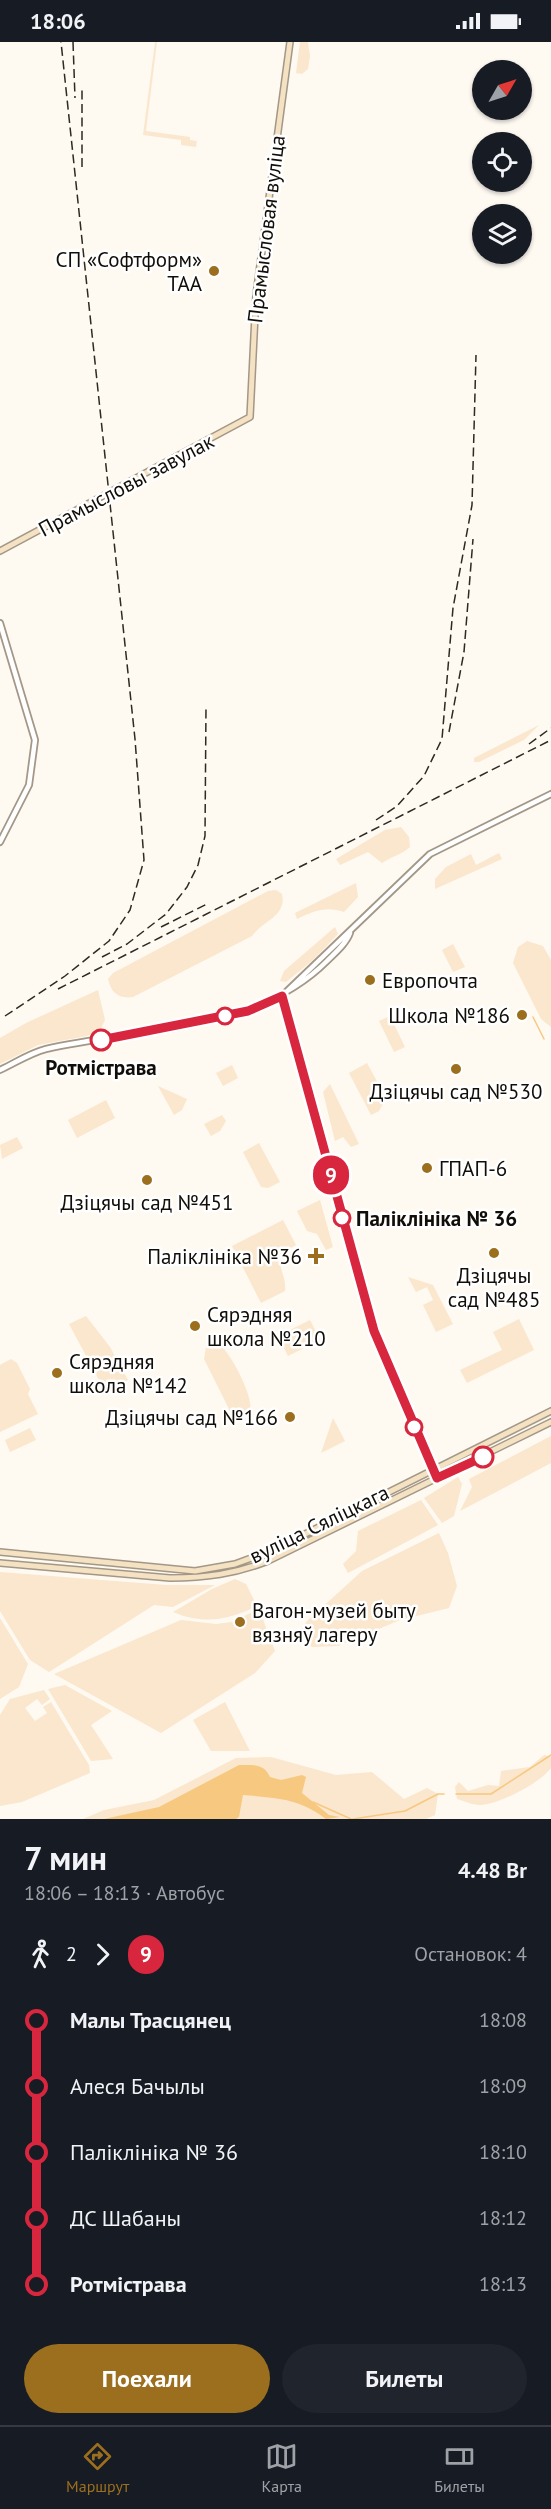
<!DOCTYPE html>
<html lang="ru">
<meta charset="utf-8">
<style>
body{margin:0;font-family:"PT Sans",sans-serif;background:#20242c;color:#f1f3f6;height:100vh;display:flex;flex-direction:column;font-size:22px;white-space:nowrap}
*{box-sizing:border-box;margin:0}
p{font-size:20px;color:#9ea1a6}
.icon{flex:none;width:33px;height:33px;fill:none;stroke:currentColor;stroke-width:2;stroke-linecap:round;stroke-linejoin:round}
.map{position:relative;height:1777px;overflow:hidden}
.drawer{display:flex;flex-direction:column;background:#171b24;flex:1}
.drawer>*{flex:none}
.badge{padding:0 12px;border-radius:20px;font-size:21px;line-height:39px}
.needle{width:39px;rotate:51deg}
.fabs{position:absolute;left:472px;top:18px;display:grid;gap:12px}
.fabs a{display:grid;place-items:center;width:60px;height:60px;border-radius:50%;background:#171b24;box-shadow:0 2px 4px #0004;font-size:30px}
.map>.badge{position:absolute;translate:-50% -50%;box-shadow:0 0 0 3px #fff}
.legs{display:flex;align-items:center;gap:9px;height:66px;padding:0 24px;font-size:20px}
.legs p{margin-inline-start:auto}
.overview{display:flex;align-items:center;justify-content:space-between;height:102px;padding:0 24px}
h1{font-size:33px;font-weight:600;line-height:45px}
.action{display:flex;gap:12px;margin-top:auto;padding:12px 24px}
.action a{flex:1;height:69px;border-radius:36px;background:#9b6f1e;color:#fff;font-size:24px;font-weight:600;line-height:69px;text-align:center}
.action a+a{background:#20242c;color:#f1f3f6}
ul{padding:0 24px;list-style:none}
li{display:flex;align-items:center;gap:21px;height:66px;font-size:22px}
li i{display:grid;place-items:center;width:9px;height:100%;margin:0 8px;background:currentColor}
li i::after{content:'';width:15px;height:15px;margin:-8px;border:4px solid;border-radius:50%;background:#171b24}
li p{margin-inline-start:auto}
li:first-child i{background:linear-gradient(#0000 50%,currentColor 0)}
li:last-child i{background:linear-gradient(currentColor 50%,#0000 0)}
.status{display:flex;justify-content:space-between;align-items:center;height:42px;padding:0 30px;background:#171b24;direction:ltr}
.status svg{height:16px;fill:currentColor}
.menu{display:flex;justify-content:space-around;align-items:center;height:84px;border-top:2px solid #363941;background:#171b24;font-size:16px;color:#9ea1a6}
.menu a{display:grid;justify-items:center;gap:3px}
.menu .on{color:#9b6f1e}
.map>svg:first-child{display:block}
.green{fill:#fae7cd}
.water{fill:#f7c880}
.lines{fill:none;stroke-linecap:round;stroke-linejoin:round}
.stream{stroke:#f7c880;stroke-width:1.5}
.tertiary-casing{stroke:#a39787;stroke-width:8}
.secondary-casing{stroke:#a39787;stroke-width:8}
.tertiary{stroke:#fff;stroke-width:4.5}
.secondary{stroke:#f4e2c3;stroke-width:5}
.rail{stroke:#2d2923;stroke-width:1.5;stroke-dasharray:9 4.5;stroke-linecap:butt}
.line-1-casing{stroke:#fff;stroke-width:14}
.line-1{stroke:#d7263d;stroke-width:9}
.poi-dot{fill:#9b6f1e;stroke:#fff;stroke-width:2}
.stop-1-dot{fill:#fff;stroke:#d7263d;stroke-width:3}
.labels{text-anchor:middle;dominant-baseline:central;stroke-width:5;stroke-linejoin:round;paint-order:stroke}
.street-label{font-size:21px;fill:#110d08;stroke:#fff}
.poi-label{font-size:21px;fill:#110d08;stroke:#fff;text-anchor:start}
.stop-label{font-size:21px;font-weight:bold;fill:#110d08;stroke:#fff}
</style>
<div class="status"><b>18:06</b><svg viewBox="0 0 49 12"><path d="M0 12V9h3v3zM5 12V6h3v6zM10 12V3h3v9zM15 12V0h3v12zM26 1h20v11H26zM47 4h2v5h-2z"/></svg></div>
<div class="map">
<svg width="551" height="1777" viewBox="0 0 551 1777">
<rect width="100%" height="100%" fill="#fef9f1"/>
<path class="green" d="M155,0h2l-11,89 44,6v3l7,1 -1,6 -15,-2v-5l-38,-5z
M300,0h8l2,14 -2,13 -6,5 -6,-1z
M539,683l-15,15 -45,22h-5v-4z
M401,785l8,10 1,10c-9,8 -18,9 -28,16l-14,-11 -28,13 -4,-6 49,-29z
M499,811l3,6 -67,30v-10l11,-12 25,-13 5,11z
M356,841l2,14 -14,15c-18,-6 -30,-1 -47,7l-2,-6z
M276,848l6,4c5,22 -18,26 -30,42l-119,61c-14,2 -22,-4 -25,-18l5,-6 155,-82z
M335,885l3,7 -25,26 -27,22 -6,-1 4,-10z
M527,899l16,5 8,14v67l-10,-8 -28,-56 5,-16z
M453,902l12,23 -12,5 -11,-22z
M98,948l7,30 -5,10 -13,6 -49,9 -38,19v-26l26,-15z
M390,974l15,31 -11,5 -15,-31z
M367,1021l19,35 -7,13 -8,4 -22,-42z
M232,1023l6,13 -15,8 -7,-13z
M330,1042l29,60 -8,3 -8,-10 -8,4 -12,-49z
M158,1044l29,13 -5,11 -8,5z
M106,1058l9,18 -38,20 -9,-18z
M222,1073l4,6 -6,10 -9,5 -7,-12z
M17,1095l6,11 -21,11 -2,-14z
M259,1101l21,39 -12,6 -7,-1 -18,-35z
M320,1158l13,47 -7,3 -9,-16 -10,-3 -10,-20z
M283,1178l13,25 -16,9c-3,11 7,24 5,37l-24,12 -29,-57z
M408,1235l25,8 20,39 -17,8 -13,-27 10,-5 -6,-13 -11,5z
M86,1274l24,31 18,33 -22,13 -37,-69z
M519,1277l15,31 -67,33 -7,-13 42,-20 -9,-18z
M310,1278l10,20 -32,16 -10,-20z
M217,1301c12,5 37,55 33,66 -6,7 -13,8 -20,2l-26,-52 2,-12z
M11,1317l6,4 13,26 -2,5 10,20 -38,18v-67z
M333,1376l12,23 -24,12z
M30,1386l6,12 -26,12 -5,-12z
M551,1394v27l-91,48 12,-24 -3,-8z
M458,1435l4,7 -8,32 -12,7 -18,-25z
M421,1458l17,25 -90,48 -5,-9 13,-13 2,-20z
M439,1491l9,20 9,33 -8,22 -49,12 -62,26 -26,1 -13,-13 7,-12 56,-51z
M0,1530l166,13h49l-42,22 -19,-2 -105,67 -19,-12 -30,-49z
M235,1537l11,5 11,22c-29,14 -53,19 -84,6l39,-23z
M259,1567l16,42 -20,22 -94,60 -107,-59 127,-54 35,4 16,-2 3,5 12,-6 -3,-5z
M0,1576l28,46 -9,23 -19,12z
M65,1643l47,26 -21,14 22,34 -22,2 -43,-72z
M44,1648l6,9 -8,6 -5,-6 -12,9 10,13 12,-8 -4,-6 8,-5 38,63 1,8 -68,29 -22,4v-91l10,-16z
M225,1660l25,49h-39l-18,-31z
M544,1713l7,2v11c-11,15 -53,37 -71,37 -7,0 -16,-4 -23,-6l-2,-12 4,-5 9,9 20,-6 11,1 2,-15 29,-4z
M271,1715l65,18 36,-3 32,27 23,-11 11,6 -3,21 -9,4h-343l21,-9 50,-10 82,-42z"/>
<path class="water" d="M239,1723c13,0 25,-2 31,12l11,3 21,-5 4,2 -4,16 27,22 11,2 -14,2c-27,-21 -50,-21 -83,-24l-4,22 -3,2h-132l55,-12z"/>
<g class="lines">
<path class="stream" d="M533,975l11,22
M456,1752h35l60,-39
M313,1760l38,17
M353,1777l52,-8 33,-17h6"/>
<defs>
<path id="tertiary" d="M0,581l35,117 -6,45 -29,57
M284,952l146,-140 121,-60
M282,954l92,335 63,147
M0,1028c15,-7 30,-17 46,-21 93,-21 209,-16 281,-88 8,-8 19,-17 23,-28"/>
<path id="secondary" d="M0,509l250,-134 6,-122 34,-253
M0,1510l195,19 40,-7 38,-14 278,-139
M0,1521l170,15c35,0 65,-4 98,-17l283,-139"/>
</defs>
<use href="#tertiary" class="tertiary-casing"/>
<use href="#secondary" class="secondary-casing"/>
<use href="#tertiary" class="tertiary"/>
<use href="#secondary" class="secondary"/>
<path class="rail" d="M73,0l2,56
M82,125v-81
M449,690l15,-80 9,-113
M529,702l22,-16
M376,778l21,-14 27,-30 18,-37 11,-131 19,-103 4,-150
M161,885l48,-24
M102,915l25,-13 39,-30 21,-27 11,-22 7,-29 1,-129
M58,947l493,-249
M5,974l60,-40 44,-35 21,-31 14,-50 -9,-121 -74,-697"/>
</g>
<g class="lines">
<defs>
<path id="line-1" d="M101,998l147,-29 34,-15 92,335 63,147 46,-21"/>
</defs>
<use href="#line-1" class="line-1-casing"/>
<use href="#line-1" class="line-1"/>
</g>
<g class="poi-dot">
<circle cx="214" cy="229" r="6"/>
<circle cx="370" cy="938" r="6"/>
<circle cx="522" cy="973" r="6"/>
<circle cx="456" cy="1027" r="6"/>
<circle cx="427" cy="1126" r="6"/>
<circle cx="147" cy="1138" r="6"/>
<circle cx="494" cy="1211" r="6"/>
<path d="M313 1205h6v6h6v6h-6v6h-6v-6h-6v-6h6z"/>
<circle cx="195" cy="1284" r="6"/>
<circle cx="57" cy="1331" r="6"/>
<circle cx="290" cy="1375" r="6"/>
<circle cx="240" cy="1580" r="6"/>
</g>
<g class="stop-1-dot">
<circle cx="225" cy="974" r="8"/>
<circle cx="101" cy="998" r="10"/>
<circle cx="342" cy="1176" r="8"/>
<circle cx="414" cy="1385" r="8"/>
<circle cx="483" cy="1415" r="10"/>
</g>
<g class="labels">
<g class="street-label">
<text transform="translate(266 187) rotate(-83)">Прамысловая вуліца</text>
<text transform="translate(126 443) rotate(-28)">Прамысловы завулак</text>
<text transform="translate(319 1482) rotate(-26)">вуліца Сяліцкага</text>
</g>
<g class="poi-label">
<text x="202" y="217" text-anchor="end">СП «Софтформ»<tspan x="202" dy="24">ТАА</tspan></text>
<text x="382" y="938">Европочта</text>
<text x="510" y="973" text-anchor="end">Школа №186</text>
<text x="456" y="1049" text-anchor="middle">Дзіцячы сад №530</text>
<text x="439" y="1126">ГПАП-6</text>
<text x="147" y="1160" text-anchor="middle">Дзіцячы сад №451</text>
<text x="302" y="1214" text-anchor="end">Паліклініка №36</text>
<text x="494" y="1233" text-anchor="middle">Дзіцячы<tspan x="494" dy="24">сад №485</tspan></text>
<text x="207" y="1272">Сярэдняя<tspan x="207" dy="24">школа №210</tspan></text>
<text x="69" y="1319">Сярэдняя<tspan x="69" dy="24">школа №142</tspan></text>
<text x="278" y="1375" text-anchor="end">Дзіцячы сад №166</text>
<text x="252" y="1568">Вагон-музей быту<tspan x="252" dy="24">вязняў лагеру</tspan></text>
</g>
<g class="stop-label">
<text x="101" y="1025">Ротмістрава</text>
<text x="356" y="1176" text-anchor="start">Паліклініка № 36</text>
</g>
</g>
</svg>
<div class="fabs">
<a><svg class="needle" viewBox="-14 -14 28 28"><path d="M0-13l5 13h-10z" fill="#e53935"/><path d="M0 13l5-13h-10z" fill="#9ea1a6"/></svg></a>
<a><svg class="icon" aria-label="locate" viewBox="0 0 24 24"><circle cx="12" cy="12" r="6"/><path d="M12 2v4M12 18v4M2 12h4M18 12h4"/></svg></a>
<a><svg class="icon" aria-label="layers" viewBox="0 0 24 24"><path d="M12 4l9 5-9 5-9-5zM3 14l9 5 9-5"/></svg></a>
</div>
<b class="badge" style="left:331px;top:1133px;background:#d7263d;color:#fff">9</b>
</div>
<section class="drawer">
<div class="overview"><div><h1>7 мин</h1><p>18:06 – 18:13 · Автобус</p></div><b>4.48 Br</b></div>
<div class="legs"><svg class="icon" aria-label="walk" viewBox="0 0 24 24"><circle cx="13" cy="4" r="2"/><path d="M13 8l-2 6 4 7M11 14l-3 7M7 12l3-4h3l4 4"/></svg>2<svg class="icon" aria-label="forward" viewBox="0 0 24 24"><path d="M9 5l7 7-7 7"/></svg><b class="badge" style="background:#d7263d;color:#fff">9</b><p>Остановок: 4</p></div>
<ul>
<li><i style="color:#d7263d"></i><b>Малы Трасцянец</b><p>18:08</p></li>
<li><i style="color:#d7263d"></i><span>Алеся Бачылы</span><p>18:09</p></li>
<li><i style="color:#d7263d"></i><span>Паліклініка № 36</span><p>18:10</p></li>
<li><i style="color:#d7263d"></i><span>ДС Шабаны</span><p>18:12</p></li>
<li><i style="color:#d7263d"></i><b>Ротмістрава</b><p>18:13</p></li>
</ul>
<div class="action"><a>Поехали</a><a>Билеты</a></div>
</section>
<nav class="menu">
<a class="on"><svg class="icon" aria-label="directions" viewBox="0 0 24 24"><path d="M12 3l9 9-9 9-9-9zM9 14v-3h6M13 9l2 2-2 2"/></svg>Маршрут</a>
<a><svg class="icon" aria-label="map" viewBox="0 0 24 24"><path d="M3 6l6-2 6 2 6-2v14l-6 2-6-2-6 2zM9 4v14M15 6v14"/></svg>Карта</a>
<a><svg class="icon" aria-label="tickets" viewBox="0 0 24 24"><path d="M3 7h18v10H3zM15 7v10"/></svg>Билеты</a>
</nav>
